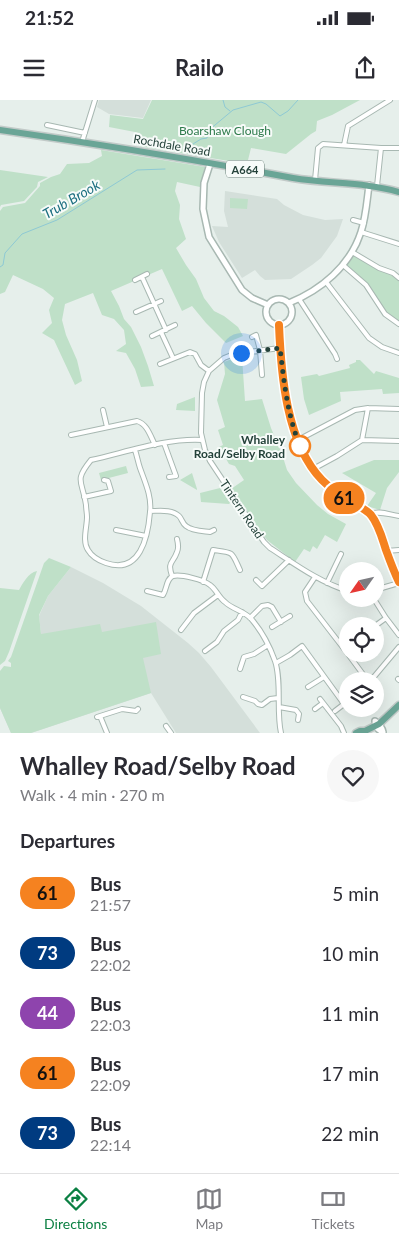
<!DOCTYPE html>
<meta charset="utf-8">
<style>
body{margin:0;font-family:Lato,sans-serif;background:#f7f7f7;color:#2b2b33;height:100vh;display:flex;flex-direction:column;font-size:19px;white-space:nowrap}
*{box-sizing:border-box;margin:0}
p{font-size:16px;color:#7c7c81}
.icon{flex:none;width:28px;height:28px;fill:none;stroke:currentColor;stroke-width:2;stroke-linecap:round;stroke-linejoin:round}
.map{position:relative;height:633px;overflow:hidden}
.side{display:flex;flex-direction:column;background:#fff;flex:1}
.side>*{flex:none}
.badge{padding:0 10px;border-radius:16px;font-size:18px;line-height:32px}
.needle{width:32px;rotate:236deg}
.controls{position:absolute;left:339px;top:462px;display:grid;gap:10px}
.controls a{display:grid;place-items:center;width:45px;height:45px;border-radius:50%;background:#fff;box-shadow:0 5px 20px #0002;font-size:25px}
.you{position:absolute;width:25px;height:25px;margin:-12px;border:4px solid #fff;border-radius:50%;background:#1a73e8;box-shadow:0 0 0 8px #1a73e833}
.map>.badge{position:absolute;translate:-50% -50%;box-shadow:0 0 0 2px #fff}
h2{padding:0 20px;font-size:19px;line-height:45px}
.round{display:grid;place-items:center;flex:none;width:52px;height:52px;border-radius:26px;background:#f7f7f7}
.headline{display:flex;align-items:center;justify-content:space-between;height:85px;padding:0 20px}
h1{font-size:24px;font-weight:700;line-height:38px}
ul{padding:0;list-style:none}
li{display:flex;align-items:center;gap:15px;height:60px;padding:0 20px}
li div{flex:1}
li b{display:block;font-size:19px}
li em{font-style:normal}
li .badge{min-width:55px;font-weight:700;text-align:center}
.status{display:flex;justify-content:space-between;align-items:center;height:35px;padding:0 25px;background:#fff;direction:ltr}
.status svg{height:14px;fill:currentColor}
header{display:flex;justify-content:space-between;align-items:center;height:65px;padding:0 20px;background:#fff;font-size:22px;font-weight:700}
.tab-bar{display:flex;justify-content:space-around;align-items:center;height:70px;border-top:1px solid #e1e1e2;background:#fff;font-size:14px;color:#7c7c81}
.tab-bar a{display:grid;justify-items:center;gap:2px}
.tab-bar .active{color:#0b8043}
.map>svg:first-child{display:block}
.built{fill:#d4dfda}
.green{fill:#bfe0c8}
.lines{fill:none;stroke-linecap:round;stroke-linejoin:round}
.stream{stroke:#8ec9d4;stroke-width:1}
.minor-casing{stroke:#a8b8b2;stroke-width:6}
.tertiary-casing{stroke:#a8b8b2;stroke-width:8}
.primary-casing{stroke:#c2cac8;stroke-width:9}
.minor{stroke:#fff;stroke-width:4}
.tertiary{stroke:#fff;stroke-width:5}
.primary{stroke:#6aa596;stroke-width:6}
.line-casing{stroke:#fff;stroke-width:11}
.line{stroke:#f58220;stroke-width:8}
.walk{stroke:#24423a;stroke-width:5;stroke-dasharray:0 9}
.stop-dot{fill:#fff;stroke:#f58220;stroke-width:2.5}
.labels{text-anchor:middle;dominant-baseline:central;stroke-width:4;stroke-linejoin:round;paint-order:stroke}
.shield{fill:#f7fbf9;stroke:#637a73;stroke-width:1}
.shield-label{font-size:11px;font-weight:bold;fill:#24423a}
.park-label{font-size:12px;fill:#2d7a4b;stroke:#f7fbf9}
.street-label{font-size:12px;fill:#24423a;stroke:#f7fbf9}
.stop-label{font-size:12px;font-weight:bold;fill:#24423a;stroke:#f7fbf9;text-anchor:end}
.water-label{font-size:14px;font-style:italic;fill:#1c6f80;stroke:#f7fbf9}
</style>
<div class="status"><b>21:52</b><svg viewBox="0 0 49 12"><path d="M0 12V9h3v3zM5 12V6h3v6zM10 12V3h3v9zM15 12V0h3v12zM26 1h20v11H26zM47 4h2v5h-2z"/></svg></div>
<header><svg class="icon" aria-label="menu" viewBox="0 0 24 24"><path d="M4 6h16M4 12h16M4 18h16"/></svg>Railo<svg class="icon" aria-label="share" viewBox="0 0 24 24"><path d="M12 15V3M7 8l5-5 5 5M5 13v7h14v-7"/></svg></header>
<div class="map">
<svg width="399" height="633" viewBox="0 0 399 633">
<rect width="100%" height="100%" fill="#e6efeb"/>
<path class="built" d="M99,0h52l-8,18 -34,-4 -12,-7z
M225,91l52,8 7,6 19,10 22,5 18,-1 -6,17 -16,22 -9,7 -21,14 -26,1 -5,-4 -5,-6 -13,8 -23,-36 -7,-16 16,1 -4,-16z
M71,467l32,16 38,23 47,37 11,10 12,14 49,66h-84l-25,-40 -120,40h-20l-11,-25v-10l41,-64 -2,-18 9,-20z"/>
<path class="green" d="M152,0h208l-28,15 -15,6 -1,10 -5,3 -25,20 -35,-6 -4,16 -109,-18 2,-13 -31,-6 1,-12 33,4z
M101,50l104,17 -5,20 -23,-5 -2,9 5,14 -1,14 7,20 -10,9 10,17 10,14 8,19 10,13 10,5 14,11 5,9 -17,7 -20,-20 -14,-17 -10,5 -20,-42 -51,22 8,15 5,13 7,8 10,20 7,19 6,20 -13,1 -6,-18 -9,-16 -10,-2 10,-7 -2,-14 -10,-11 -12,-4 -9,-22 -28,11 -3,16 4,15 11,25 5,21 -7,4 -21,-45 -12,-7 10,-10 -3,-13 5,-12 -11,-9 -30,-14 -8,17 -5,2v-83l3,-4 22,-4 15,-17v-3l11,-6 9,-3 7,-10 22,-1 13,-7z
M0,70l48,7 -10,5 -1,5 -13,14 -23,4 -1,2z
M230,98l18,1 -1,10 -17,-1z
M352,152l47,26v44l-13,-9 -19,-28 -22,-19z
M242,257l3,44 17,-2 9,29 11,26 5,16 9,13 21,22 11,9 18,10 -9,18 -12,-7 -8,14 -4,-3 -3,6 -6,-3 -9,13 -28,-22 -36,-51 13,-9 -9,-14 -6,-2 -10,-17 4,-2 -5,-15 7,-3 -8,-27 8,-26 -1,-12 8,-3z
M356,260h4l14,14 2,-3 23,7v15l-16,1 -1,-5 -42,3 1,9 -32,14 -5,-16 -3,-22 16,-3 2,2 31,-8 -1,-3 7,-3z
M195,297v14l-19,-1 1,-6z
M374,360h25v12l-12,16 -7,22 -13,-4 9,-13 -34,-20z
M126,366l2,7 -27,7 -2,-7z
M192,373l5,16v1l-17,-10z
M220,388l10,15 -1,1 -28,-2 -1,-9z
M49,458l22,9 -23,29 -9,19 2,19 59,-10 2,8 54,-10 5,32 -18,4 8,35 -120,40h-20l-11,-25v-37l4,-5 7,1v-4l-3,-2 3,-4 33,-94z
M37,471l-28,81 -4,9 -5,4v-77l19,2c4,-7 9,-17 18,-19z"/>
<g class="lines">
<path class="stream" d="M223,0l2,7 5,4
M193,44l8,-5 6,-1 2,-8 24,-20 28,-8 5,2 14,12 8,-5 10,-11
M0,167l3,-2 2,-12 17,-19 35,-14 80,-50 28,-1"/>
<defs>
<path id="minor" d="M47,25l38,8
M82,42l13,-42
M344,45l4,-19 42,-26
M315,80l3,-32 5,-4 58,4h18
M377,86l4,-38
M353,120l11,3
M361,132l38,12
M352,152l27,16 14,5 6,5
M343,165l23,20 19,29 14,10
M142,177l24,53
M135,180l12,-6
M326,182l43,56 13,9 17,6
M299,199l36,55 2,5
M136,212l25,-11
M161,232l12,26
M152,236l23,-11
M252,237l4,-2 4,15 2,25
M280,248l-46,6 -10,4 -15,13 -5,11 -2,11 -1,40 4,17 5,11 54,81 6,6c25,16 49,34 78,43
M160,264l30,-12 5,2 6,11 8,6
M103,310l4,17
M71,335l66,-14c10,3 13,14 18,24
M298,340l57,-30 13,-2 31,1
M362,340l37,1
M164,343l12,33 -7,1
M135,350c2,6 3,12 5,18 5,14 12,29 10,44 -2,25 -10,63 -44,51 -6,-2 -14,-6 -18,-13 -6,-9 -1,-23 -1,-33 0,-4 -1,-8 -1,-12 -3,-24 -13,-23 5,-45 36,-8 75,-22 111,-20
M313,369l24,-13 25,-16 6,-32
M84,397l27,-6 -3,-10 -4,-1
M150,411c9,0 22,-2 29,5 3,3 3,7 7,10 6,5 16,5 24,6l4,-2
M370,414c9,-4 20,1 29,2
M116,430l30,6
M386,451l13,-1
M172,476c-5,-15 1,-12 5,-24 2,-4 1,-9 0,-13
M315,477l-10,15 2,9 41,53
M256,480l6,6 27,-26
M203,482l10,-32c22,3 18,1 27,20
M327,483l14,-29
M375,490l24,-7
M147,491l16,4c4,-6 3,-16 10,-19 8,-2 31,4 37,9 6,4 9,13 15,17 8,8 21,9 28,19 9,11 17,26 22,40 7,20 1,50 6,72
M374,499l12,19 13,17
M250,518l12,-12 6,-1 4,2 9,15
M375,526l11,-8
M272,527l18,-11
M181,530l13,-17 24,-18
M205,551l12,-9 7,-11 14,-11 4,-8
M348,554l17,23 8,1 26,-31
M276,563l14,-8 12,-9 42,58
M240,569l4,-12 10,-3 14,-9
M398,579l1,1
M308,587l16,-10
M243,597l12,4 3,3 4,1 8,-6 8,-1
M320,599l21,27 3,7
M279,607l17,3 3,4 -1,6
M315,609l8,-6
M335,611l13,-10
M100,616l7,17
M97,617l25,-8 14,2 2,-2
M166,626l5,7"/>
<path id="tertiary" d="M210,64l-6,19 -1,26 6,28 33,53 10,8 16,7
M266 212a13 13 0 1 1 26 0a13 13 0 1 1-26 0Z
M289,203c32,-13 61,-37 72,-71 5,-15 6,-32 8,-47
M279,225c2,49 6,117 43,155 6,7 13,12 20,17 9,6 22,10 29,18 8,10 11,23 15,35 4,11 8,22 13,32
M375,621c4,3 7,6 8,11 -5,-2 -8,-6 -8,-11z"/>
<path id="primary" d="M0,30c98,14 196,30 293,48 36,6 72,4 106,14
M356,633l4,-2h5l14,-7 20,-19"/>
</defs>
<use href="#minor" class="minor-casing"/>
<use href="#tertiary" class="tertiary-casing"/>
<use href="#primary" class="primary-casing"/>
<use href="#minor" class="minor"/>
<use href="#tertiary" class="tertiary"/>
<use href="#primary" class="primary"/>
</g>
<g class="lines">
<defs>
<path id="line" d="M279,225c2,48 7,118 43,155 6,6 13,12 20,17 9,6 22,10 29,18 8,10 11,23 15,35 4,11 8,22 13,32"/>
</defs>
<use href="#line" class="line-casing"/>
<use href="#line" class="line"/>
<path class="walk" d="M241,253l39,-5c4,33 7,66 20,98"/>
</g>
<circle class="stop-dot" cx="300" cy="346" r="10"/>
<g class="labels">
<rect class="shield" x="226" y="60.5" width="38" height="17" rx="4"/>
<g class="shield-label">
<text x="245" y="69">A664</text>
</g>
<g class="park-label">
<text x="225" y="30">Boarshaw Clough</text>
</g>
<g class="street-label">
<text transform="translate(172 45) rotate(10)">Rochdale Road</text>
<text transform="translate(242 409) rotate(56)">Tintern Road</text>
</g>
<g class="stop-label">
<text x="285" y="339">Whalley<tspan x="285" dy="14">Road/Selby Road</tspan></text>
</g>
<g class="water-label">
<text transform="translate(71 99) rotate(-30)">Trub Brook</text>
</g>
</g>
</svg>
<div class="controls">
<a><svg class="needle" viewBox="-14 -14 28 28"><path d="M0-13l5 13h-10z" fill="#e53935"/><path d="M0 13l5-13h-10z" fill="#7c7c81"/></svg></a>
<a><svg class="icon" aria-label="locate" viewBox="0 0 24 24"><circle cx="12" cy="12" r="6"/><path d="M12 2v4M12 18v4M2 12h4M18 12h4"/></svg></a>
<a><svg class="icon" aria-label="layers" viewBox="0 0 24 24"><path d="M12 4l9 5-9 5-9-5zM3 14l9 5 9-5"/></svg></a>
</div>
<div class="you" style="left:241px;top:253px"></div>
<b class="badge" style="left:344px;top:398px;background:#f58220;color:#111">61</b>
</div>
<section class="side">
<div class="headline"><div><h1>Whalley Road/Selby Road</h1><p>Walk · 4 min · 270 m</p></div><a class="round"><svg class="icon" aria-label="heart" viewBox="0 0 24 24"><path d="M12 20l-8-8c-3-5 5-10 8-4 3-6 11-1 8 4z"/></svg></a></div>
<h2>Departures</h2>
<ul>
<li><span class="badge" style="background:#f58220;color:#111">61</span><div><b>Bus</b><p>21:57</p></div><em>5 min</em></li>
<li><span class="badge" style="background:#003b80;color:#fff">73</span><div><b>Bus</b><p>22:02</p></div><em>10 min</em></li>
<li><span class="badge" style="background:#8e44ad;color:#fff">44</span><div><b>Bus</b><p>22:03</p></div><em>11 min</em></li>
<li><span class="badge" style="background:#f58220;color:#111">61</span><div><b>Bus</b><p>22:09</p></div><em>17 min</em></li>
<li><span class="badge" style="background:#003b80;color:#fff">73</span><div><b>Bus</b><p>22:14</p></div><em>22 min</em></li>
</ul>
</section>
<nav class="tab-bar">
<a class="active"><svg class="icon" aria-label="directions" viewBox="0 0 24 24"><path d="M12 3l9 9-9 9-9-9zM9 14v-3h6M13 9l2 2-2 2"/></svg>Directions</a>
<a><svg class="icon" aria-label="map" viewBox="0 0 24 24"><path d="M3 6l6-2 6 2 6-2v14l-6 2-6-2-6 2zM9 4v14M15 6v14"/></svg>Map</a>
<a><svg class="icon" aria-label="tickets" viewBox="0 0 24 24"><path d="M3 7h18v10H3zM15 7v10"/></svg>Tickets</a>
</nav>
